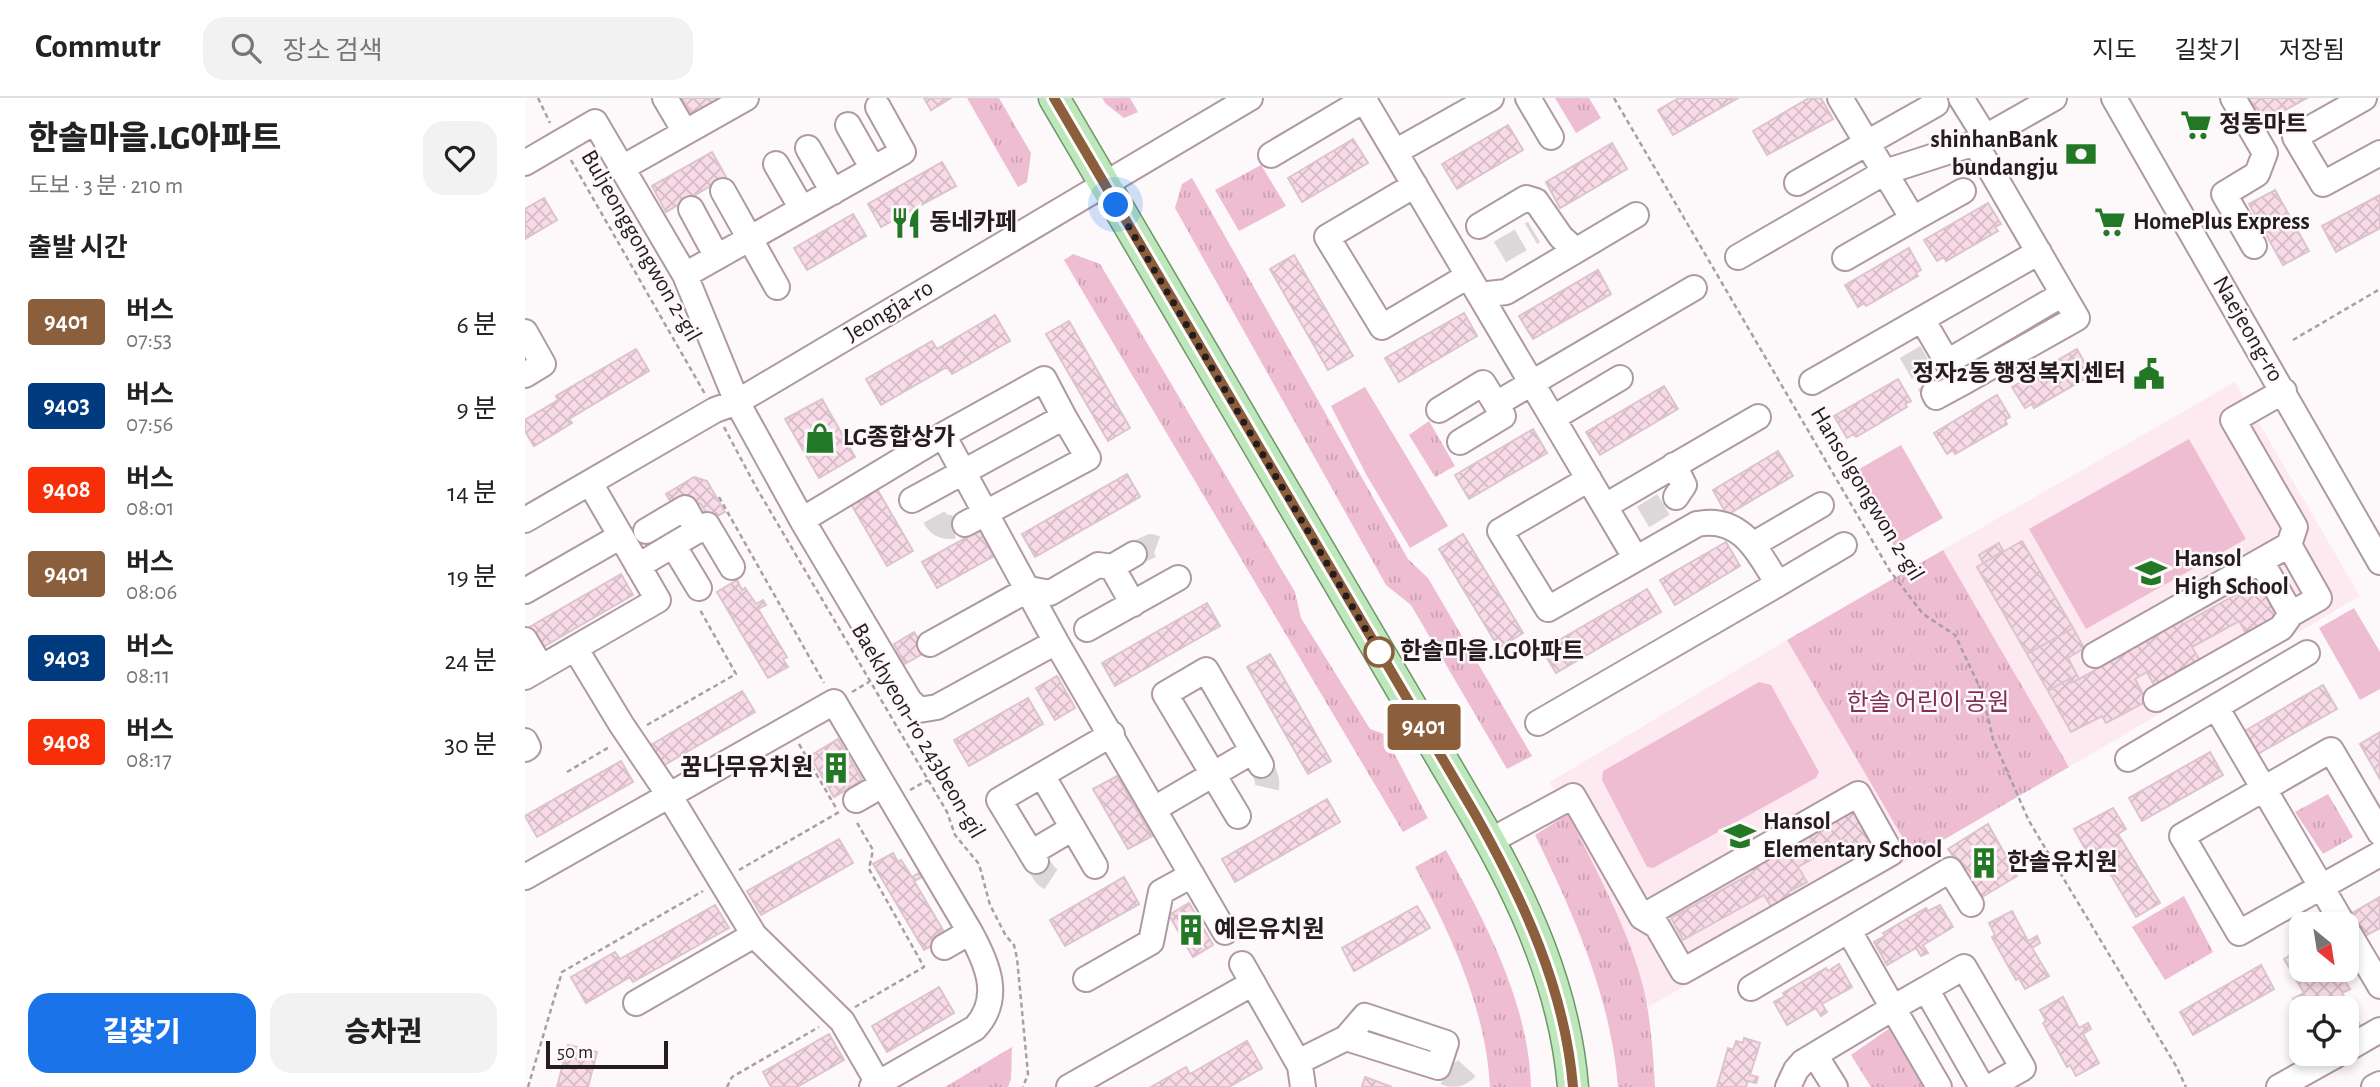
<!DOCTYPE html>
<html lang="ko">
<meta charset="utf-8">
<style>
body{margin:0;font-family:"Alegreya Sans","Noto Sans KR",sans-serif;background:#f2f2f2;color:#222;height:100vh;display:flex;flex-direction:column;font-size:26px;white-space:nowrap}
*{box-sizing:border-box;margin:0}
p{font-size:23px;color:#767676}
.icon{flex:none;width:38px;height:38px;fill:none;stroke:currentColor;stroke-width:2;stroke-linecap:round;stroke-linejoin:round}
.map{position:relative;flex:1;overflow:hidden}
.sheet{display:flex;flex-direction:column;background:#fff;width:525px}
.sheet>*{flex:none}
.badge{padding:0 14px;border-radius:5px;font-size:24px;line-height:46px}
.needle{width:46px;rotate:150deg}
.controls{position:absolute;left:1764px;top:814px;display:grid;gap:14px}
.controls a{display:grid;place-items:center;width:70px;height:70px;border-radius:14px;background:#fff;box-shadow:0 4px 10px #0003;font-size:35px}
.scale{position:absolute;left:21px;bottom:18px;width:122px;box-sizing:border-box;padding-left:7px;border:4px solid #241c1f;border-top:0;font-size:19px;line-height:24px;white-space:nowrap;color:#241c1f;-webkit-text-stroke:5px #fdf8fa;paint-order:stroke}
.you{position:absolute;width:35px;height:35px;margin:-18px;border:5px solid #fff;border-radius:50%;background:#1a73e8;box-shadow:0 0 0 10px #1a73e833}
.map>.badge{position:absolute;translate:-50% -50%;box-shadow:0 0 0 4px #fff}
h2{padding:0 28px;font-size:26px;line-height:63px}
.round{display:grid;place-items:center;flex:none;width:74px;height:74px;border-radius:21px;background:#f2f2f2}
.overview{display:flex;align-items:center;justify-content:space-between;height:119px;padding:0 28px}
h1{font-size:33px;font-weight:800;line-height:52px}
.button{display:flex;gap:14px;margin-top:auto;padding:14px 28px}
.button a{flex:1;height:80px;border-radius:21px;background:#1a73e8;color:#fff;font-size:28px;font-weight:800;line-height:80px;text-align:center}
.button a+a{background:#f2f2f2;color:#222}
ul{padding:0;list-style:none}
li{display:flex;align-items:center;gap:21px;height:84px;padding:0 28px}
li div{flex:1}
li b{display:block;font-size:26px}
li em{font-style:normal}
li .badge{min-width:77px;font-weight:700;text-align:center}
header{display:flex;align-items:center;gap:42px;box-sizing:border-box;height:98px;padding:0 35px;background:#fff;border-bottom:2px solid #e0e0e0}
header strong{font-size:33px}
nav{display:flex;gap:38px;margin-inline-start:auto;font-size:24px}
.search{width:490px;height:63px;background:#f2f2f2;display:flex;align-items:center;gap:18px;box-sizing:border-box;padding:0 24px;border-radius:21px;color:#767676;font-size:26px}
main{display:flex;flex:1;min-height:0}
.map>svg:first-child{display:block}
.built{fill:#fdeaf1}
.grass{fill:url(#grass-tufts)}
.pitch{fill:#eebdd1}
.building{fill:url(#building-cross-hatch);stroke:#dbc4cd;stroke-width:2}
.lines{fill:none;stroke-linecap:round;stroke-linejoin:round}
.minor-tunnel{stroke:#dcd7d9;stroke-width:24;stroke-dasharray:24 12;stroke-linecap:butt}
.minor-casing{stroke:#af99a2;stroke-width:28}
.major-casing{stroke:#6c9768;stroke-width:33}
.path{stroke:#a6a0a3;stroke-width:2.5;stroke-dasharray:5 3.5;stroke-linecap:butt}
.minor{stroke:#fff;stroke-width:24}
.major{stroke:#bee8bc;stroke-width:30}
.line-casing{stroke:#fff;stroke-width:16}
.line{stroke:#8b5e3c;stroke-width:10}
.walk{stroke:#241c1f;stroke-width:7;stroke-dasharray:0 12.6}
.stop-dot{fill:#fff;stroke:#8b5e3c;stroke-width:3.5}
.labels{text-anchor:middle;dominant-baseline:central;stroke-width:5;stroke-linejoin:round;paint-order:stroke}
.poi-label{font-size:24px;font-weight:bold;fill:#241c1f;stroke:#fdf8fa;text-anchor:start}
.street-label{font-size:24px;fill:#241c1f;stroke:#fdf8fa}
.stop-label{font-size:24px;font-weight:bold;fill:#241c1f;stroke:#fdf8fa;text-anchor:start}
.park-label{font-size:24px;fill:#803058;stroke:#fdf8fa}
</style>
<header>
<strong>Commutr</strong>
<div class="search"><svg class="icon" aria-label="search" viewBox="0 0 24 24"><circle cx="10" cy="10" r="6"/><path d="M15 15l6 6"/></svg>장소 검색</div>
<nav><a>지도</a><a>길찾기</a><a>저장됨</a></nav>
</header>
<main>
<section class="sheet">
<div class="overview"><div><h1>한솔마을.LG아파트</h1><p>도보 · 3 분 · 210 m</p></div><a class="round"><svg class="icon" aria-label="heart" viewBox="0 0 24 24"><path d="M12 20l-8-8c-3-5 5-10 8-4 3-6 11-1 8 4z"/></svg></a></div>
<h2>출발 시간</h2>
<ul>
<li><span class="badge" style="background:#8b5e3c;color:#fff">9401</span><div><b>버스</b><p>07:53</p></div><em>6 분</em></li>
<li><span class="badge" style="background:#003b80;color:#fff">9403</span><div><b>버스</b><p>07:56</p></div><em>9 분</em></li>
<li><span class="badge" style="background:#f72f08;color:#fff">9408</span><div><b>버스</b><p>08:01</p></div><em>14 분</em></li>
<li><span class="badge" style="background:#8b5e3c;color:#fff">9401</span><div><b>버스</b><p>08:06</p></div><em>19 분</em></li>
<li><span class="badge" style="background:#003b80;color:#fff">9403</span><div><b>버스</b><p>08:11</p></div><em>24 분</em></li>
<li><span class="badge" style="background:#f72f08;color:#fff">9408</span><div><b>버스</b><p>08:17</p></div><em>30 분</em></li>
</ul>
<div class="button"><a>길찾기</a><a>승차권</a></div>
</section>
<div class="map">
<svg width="1855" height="989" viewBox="0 0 1855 989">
<defs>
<pattern id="grass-tufts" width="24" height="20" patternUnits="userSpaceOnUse" patternTransform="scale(1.75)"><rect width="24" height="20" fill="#eebdd1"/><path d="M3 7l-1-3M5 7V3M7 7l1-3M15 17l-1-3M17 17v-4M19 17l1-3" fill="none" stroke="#cca2b3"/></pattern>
<pattern id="building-cross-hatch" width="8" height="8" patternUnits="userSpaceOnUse" patternTransform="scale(1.75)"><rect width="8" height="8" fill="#f8dbe6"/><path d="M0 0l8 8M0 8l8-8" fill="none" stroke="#d4bbc5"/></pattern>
</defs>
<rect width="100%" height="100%" fill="#fdf8fa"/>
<path class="built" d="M1710,284l125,214 -291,171 -126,-217z
M1262,542l127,217 -266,150 -6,-24 -30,-78 -62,-123z"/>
<path class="grass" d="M442,0h32l32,55 -4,29 -9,5z
M577,0h28l8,14 -14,6 -18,-14z
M1030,0h34l12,20 -25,15z
M736,67l25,41 -47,25 -24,-41z
M667,80l216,381 20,19 104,178 -25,13 -96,-164 -25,-20 -211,-377 7,-24z
M548,156l27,10 195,328 6,26 69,111 14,5 44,84 -25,14 -339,-572z
M904,323l26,45 -20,11 -26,-42z
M1418,452l126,217 -155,90 -127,-217z
M1803,696l25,43 -30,17 -28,-42z
M1043,716c26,52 61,116 75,172 8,33 10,67 12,101h-37c-7,-90 -44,-172 -83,-252z
M921,752c39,72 83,153 85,237h-41c-4,-78 -39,-152 -75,-220z
M1659,798l29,56 -48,28 -33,-53z
M1372,925l36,64h-62l-20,-32z
M487,949l-1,32 -3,8h-63z"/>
<path class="pitch" d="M840,289l83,139 -38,22 -43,-72 -36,-70z
M1664,341l57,100 -160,90 -57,-100z
M1376,347l42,73 -49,28 -40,-74z
M1829,510l26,44v37l-20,11 -41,-72z
M1234,584l12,3 48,87 -3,6 -163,90 -6,-1 -45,-87 1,-9z"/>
<path class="building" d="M157,0h39l-29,17z
M399,0h27l-20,12z
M1154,0h59l-65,37 -15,-25z
M1284,0h12l12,21 -66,36 -14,-24z
M1723,0h59l-45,25z
M983,27l15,25 -66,39 -15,-25z
M828,41l15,24 -66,39 -14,-24z
M1087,45l15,26 -67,39 -14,-26z
M187,54l14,25 -60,35 -14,-26z
M417,64l14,24 -75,41 -13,-23z
M1750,92l34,61 -26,14 -34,-61z
M1855,97v33l-44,24 -14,-26z
M19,100l13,22 -32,19v-30z
M1463,105l13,21 -6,3 3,4 -52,30 -2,-4 -7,4 -13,-21z
M328,116l13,22 -59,34 -13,-22z
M1384,150l12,22 -5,3 2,3 -52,30 -2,-3 -6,4 -13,-22z
M769,157l59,101 -25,14 -58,-101z
M1073,172l13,24 -78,45 -14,-23z
M939,215l13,23 -78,46 -14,-24z
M470,217l15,26 -58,33 -5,-7 -66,38 -15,-26 66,-38 5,8z
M544,223l61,107 -22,13 -62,-107z
M111,251l13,22 -80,48 3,4 -38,23 -9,-15v-11l33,-20 -2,-4z
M1552,251l12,22 -5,3 2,4 -52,30 -2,-4 -7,4 -13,-21z
M1373,281l13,22 -6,3 2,3 -51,30 -2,-3 -7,4 -13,-22z
M1139,288l14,23 -78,46 -14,-23z
M1472,297l13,22 -5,3 2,4 -52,30 -2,-4 -6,4 -13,-21z
M297,301l33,58 -36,21 -34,-59z
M1008,331l14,24 -78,46 -14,-24z
M1253,353l15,25 -66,39 -14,-25z
M602,376l13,23 -105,60 -13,-23z
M169,379l13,4 18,31 -15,8 -9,-16 -14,-5 -13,8 -8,-13z
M352,391l36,62 -26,15 -36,-62z
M455,432l14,26 -57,32 -15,-26z
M938,436l60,99 -24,15 -60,-99z
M1497,443l51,87 -46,26 -50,-87z
M1201,444l14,24 -65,39 -15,-25z
M1474,445l4,8 -20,12 -4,-8z
M96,476l12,21 -95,55 -12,-21z
M1730,479l23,41 -31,17 -8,-14 -47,26 10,17 -46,25 -9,-17 -12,7 12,22 -41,22 -4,-7 -31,16 -23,-41 21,-12 2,4 8,-4 46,-26 -1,-4 56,-30 3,5 54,-30 -3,-5z
M212,482l5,10 3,-2 11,16 7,-4 3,5 -8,4 29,48 -4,2 5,8 -20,11 -51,-86z
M1122,491l14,23 -105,61 -14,-23z
M682,505l13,23 -105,60 -13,-23z
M1548,530l11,20 -16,10 11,21 -8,4 -2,-4 -21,12 -21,-37z
M389,534l12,20 -21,12 -11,-20z
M745,556l61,107 -23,13 -61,-107z
M532,578l18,32 -20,12 -19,-32z
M1798,587l14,24 -81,46 -13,-23z
M217,593l13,21 -94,55 -12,-21z
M503,600l15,26 -74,42 -15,-26z
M1855,634v47l-20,-35z
M313,641l24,41 -28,17 -24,-41z
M1685,654l13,23 -81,46 -13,-23z
M96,663l12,21 -96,55 -12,-21z
M592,678l35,60 -24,13 -35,-60z
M802,701l13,23 -105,60 -13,-23z
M1331,709l23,40 -21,13 -12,-20 -48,27 9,15 -19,10 3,5 -19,11 -8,-13 -81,45 -12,-22 83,-46 -5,-9z
M1588,710l13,21 -8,5 42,69 -24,14 -41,-69 -8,4 -13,-23z
M1463,726l29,52 -35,21 -34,-48z
M314,741l14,24 -92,52 -14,-24z
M368,755l5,9 3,-2 11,17 7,-4 3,4 -8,4 29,49 -4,2 5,7 -20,11 -51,-86z
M599,779l15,27 -74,42 -15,-26z
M1855,799v31l-15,8 -13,-23z
M664,805l24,42 -20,12 -24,-42z
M190,807l14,23 -96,54 -3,-5 -44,26 -15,-26 44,-25 5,7z
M1415,807l13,22 -30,18 5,8 -7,3 -5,-8 -29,17 -13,-23 11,-6 -2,-3 43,-25 2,3z
M892,808l13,22 -76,43 -12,-23z
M1487,813l16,30 9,-5 3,7 -8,5 17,28 -24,13 -6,-11 -3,2 -24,-43 3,-2 -6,-12z
M1776,851v21h37l12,19 -8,4 23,41 -18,10v-36h-46v6l-8,-15 11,-6 -20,-34z
M1314,866l13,23 -30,17 5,8 -6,4 -5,-8 -29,17 -13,-23 11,-6 -2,-3 43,-25 2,3z
M1736,867l13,24 -81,46 -13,-23z
M414,889l15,26 -67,39 -15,-26z
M1538,899l16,31 9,-5 3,6 -8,5 16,29 -23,13 -6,-11 -3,2 -24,-44 3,-2 -6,-11z
M304,936l15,26 -47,27h-26l-8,-15z
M1219,940l16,5 -10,32 8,2 -2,6 -8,-2 -2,6h-29l11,-39 5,2 3,-9 7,2z
M722,943l15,27 -33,19h-78l35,-20 4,7z
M43,947l29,7 -9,35h-31z
M840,979l27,10h-30z"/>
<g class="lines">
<path class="minor-tunnel" d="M975,154l34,-20
M1385,254l24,41
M409,419c7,13 19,11 31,7
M1118,419l33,-20
M609,456l17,-8 8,3 5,7
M736,667c6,12 10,21 1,32
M511,763l10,15 14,9
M920,975c13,5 21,-2 27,-12"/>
<defs>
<path id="minor" d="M140,0l20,34
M838,0l273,461
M1003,0l23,39
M1315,0l27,45 69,-39
M1436,0l25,40
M1589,0l266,464
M1708,0l32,55 -8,21 -33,20 30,52
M1839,0l-69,39 28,47 57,-31
M323,27l25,44
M283,50l25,44
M870,54l96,-54
M746,57l93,-55
M0,65l70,-41 90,153 52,127 65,118 107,180 10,10 18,-3 119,-65
M251,66l26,45
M97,70l124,-70
M1272,85l70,-40 46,76 -68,39
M890,87l-88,52 55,90 86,-51
M198,93l54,96
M166,111l26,48
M1388,121l50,-28
M954,128l47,-28 10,3 25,36 14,13
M1213,159l147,-85 90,-29 79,-45
M160,177l218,-123 -25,-45
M955,197l26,-3 130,-77
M1397,221l117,-67
M0,234l18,32 -18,11
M1422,264l116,-68
M1287,284l110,-63 38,65 117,-66 -102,-175
M1409,295l2,4 24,-13
M914,312l44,-27 13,21
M1028,320l67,-40
M418,337l113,207 169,290
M935,344l43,-26 -7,-12 198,-116
M1149,367l10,20 -8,12
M1080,408l153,-89
M0,422l190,-110 22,-8 513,-304
M277,422l141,-85 101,-56 20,38 -152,83
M440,426l123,-66 -24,-41
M121,433l39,-23 13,23
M1229,446l67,-39
M148,447l26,43
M1736,463l30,53
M113,468l69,-41 25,42
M587,469l22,-13
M1253,486l66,-39
M0,493l96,-55
M562,531l91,-51
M0,542l16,27
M405,546l99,-55 21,4 48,-28 14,2 21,37
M50,550l46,76 48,71 85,140 88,86 36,62
M1570,557l194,-110 6,-18 -62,-107 51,-29
M0,579l133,-77 -68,-117
M1631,601l125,-71 10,-14 28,-16 -30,-53
M1691,609l127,217
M1013,625l240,-139c-20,-32 -37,-69 -81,-60l-149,85 -48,-78 89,-52
M0,643l3,6 -3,2
M1603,661l179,-106
M517,677l53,91
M331,702l26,-15
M629,711l99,-58
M713,718l-73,-122 41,-24 55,95
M1855,735l-49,-83 -149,86 57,97 141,-79
M965,743l83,-45 69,121 15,9 26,45 208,-118 -33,-59 -216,123
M506,755l42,-25
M511,763l-37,-61 113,-66
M0,779l309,-175 136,230c17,31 33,66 5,96l-103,59
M1822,832l33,56
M1324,833l44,77 33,-19 56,98
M419,849l26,-15
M717,866l58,102 3,21
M561,881l65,-37 10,-50 31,-17
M1226,890l199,-118 21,34
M1401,891l38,-22 59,101 -33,19
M111,905l118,-68
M1822,951l33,-19
M1290,957l20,32
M773,964l48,-24 92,29 8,-24 -81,-27 -19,22
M544,989l184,-104
M1263,989l8,-17 7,-8 90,-54 46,79
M1754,989l59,-33
M1849,989l6,-3"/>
<path id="major" d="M529,0l421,717c49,84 90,174 98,272"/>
</defs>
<use href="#minor" class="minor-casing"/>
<use href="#major" class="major-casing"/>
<path class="path" d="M13,0l12,25
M1089,0l276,473 33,43 32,21 27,57 11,47 36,82 147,245 10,21
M46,62l134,234
M1768,242l87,-51
M199,329l32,60 191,325 8,23 24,29 11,41 16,31 8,9 3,13 11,116 -5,13
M194,399l105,186
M327,594l17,-10
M122,627l89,-51 -37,-66
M274,646l37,64
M42,674l44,-26
M385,692l18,-10
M214,772l100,-58
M330,909l69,-40 -55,-98 4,-19 -17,-29
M3,989l34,-115 141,-81
M202,989l5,-10 87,-50"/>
<use href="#minor" class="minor"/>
<use href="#major" class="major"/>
</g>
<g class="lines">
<defs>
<path id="line" d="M529,0l421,716c48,85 90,175 98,273"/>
</defs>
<use href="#line" class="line-casing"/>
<use href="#line" class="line"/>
<path class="walk" d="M591,107l263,447"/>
</g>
<defs>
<symbol id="supermarket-bare" viewBox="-9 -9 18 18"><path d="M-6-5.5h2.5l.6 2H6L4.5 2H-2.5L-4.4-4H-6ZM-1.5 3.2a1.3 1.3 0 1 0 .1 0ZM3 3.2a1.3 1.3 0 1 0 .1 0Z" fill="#227825" stroke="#fdf8fa" stroke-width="2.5" paint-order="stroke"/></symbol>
<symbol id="bank-bare" viewBox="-9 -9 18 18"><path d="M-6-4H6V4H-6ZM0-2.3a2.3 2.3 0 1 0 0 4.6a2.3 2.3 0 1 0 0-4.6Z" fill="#227825" stroke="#fdf8fa" stroke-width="2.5" paint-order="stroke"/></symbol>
<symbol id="restaurant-bare" viewBox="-9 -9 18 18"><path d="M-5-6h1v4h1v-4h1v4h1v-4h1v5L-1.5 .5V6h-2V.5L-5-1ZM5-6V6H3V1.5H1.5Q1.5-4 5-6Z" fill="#227825" stroke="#fdf8fa" stroke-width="2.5" paint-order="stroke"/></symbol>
<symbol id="civic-bare" viewBox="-9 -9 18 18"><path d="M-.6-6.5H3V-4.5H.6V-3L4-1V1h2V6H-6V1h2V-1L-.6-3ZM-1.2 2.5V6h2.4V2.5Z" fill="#227825" stroke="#fdf8fa" stroke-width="2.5" paint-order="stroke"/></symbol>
<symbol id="shop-bare" viewBox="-9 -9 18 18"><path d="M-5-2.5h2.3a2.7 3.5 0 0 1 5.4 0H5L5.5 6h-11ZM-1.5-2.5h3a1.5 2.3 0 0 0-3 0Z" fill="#227825" stroke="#fdf8fa" stroke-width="2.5" paint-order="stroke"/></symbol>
<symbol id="school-bare" viewBox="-9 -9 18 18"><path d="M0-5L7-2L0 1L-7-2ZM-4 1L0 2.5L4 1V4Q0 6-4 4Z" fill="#227825" stroke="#fdf8fa" stroke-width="2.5" paint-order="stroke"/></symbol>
<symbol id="building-bare" viewBox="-9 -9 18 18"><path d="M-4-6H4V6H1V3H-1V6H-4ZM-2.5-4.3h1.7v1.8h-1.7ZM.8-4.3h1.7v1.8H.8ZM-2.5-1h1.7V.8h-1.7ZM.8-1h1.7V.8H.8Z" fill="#227825" stroke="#fdf8fa" stroke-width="2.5" paint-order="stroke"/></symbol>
</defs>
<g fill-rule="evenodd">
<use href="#supermarket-bare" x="1649" y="5" width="44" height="44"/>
<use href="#bank-bare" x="1534" y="34" width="44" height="44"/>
<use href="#supermarket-bare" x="1563" y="102" width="44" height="44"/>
<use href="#restaurant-bare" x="359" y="103" width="44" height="44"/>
<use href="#civic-bare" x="1602" y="254" width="44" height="44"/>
<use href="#shop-bare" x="273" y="318" width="44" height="44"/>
<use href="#school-bare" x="1604" y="453" width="44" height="44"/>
<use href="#building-bare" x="289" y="648" width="44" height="44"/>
<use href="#school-bare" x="1193" y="716" width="44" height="44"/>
<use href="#building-bare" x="1437" y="743" width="44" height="44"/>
<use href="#building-bare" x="644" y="810" width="44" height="44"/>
</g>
<circle class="stop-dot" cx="854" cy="554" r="14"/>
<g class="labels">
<g class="poi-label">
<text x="1694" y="27">정동마트</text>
<text x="1533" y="42" text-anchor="end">shinhanBank<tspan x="1533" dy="28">bundangju</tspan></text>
<text x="1608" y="124">HomePlus Express</text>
<text x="404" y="125">동네카페</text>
<text x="1601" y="276" text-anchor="end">정자2동 행정복지센터</text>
<text x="318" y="340">LG종합상가</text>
<text x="1649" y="461">Hansol<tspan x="1649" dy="28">High School</tspan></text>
<text x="288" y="670" text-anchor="end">꿈나무유치원</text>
<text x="1238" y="724">Hansol<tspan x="1238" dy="28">Elementary School</tspan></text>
<text x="1482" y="765">한솔유치원</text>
<text x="689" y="832">예은유치원</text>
</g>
<g class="street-label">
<text transform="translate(116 148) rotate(60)">Buljeonggongwon 2-gil</text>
<text transform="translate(364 213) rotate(-31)">Jeongja-ro</text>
<text transform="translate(1723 231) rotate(60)">Naejeong-ro</text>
<text transform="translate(1342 396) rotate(59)">Hansolgongwon 2-gil</text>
<text transform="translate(393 633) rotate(60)">Baekhyeon-ro 243beon-gil</text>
</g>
<g class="stop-label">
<text x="875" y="554">한솔마을.LG아파트</text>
</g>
<g class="park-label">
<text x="1403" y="605">한솔 어린이 공원</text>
</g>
</g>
</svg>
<div class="controls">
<a><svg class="needle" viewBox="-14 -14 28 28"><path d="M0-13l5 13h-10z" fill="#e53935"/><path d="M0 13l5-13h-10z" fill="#767676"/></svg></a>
<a><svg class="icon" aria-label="locate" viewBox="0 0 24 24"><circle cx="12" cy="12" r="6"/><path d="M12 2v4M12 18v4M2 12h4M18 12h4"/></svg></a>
</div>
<div class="scale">50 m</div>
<div class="you" style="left:591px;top:107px"></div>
<b class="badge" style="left:899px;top:629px;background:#8b5e3c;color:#fff">9401</b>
</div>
</main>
